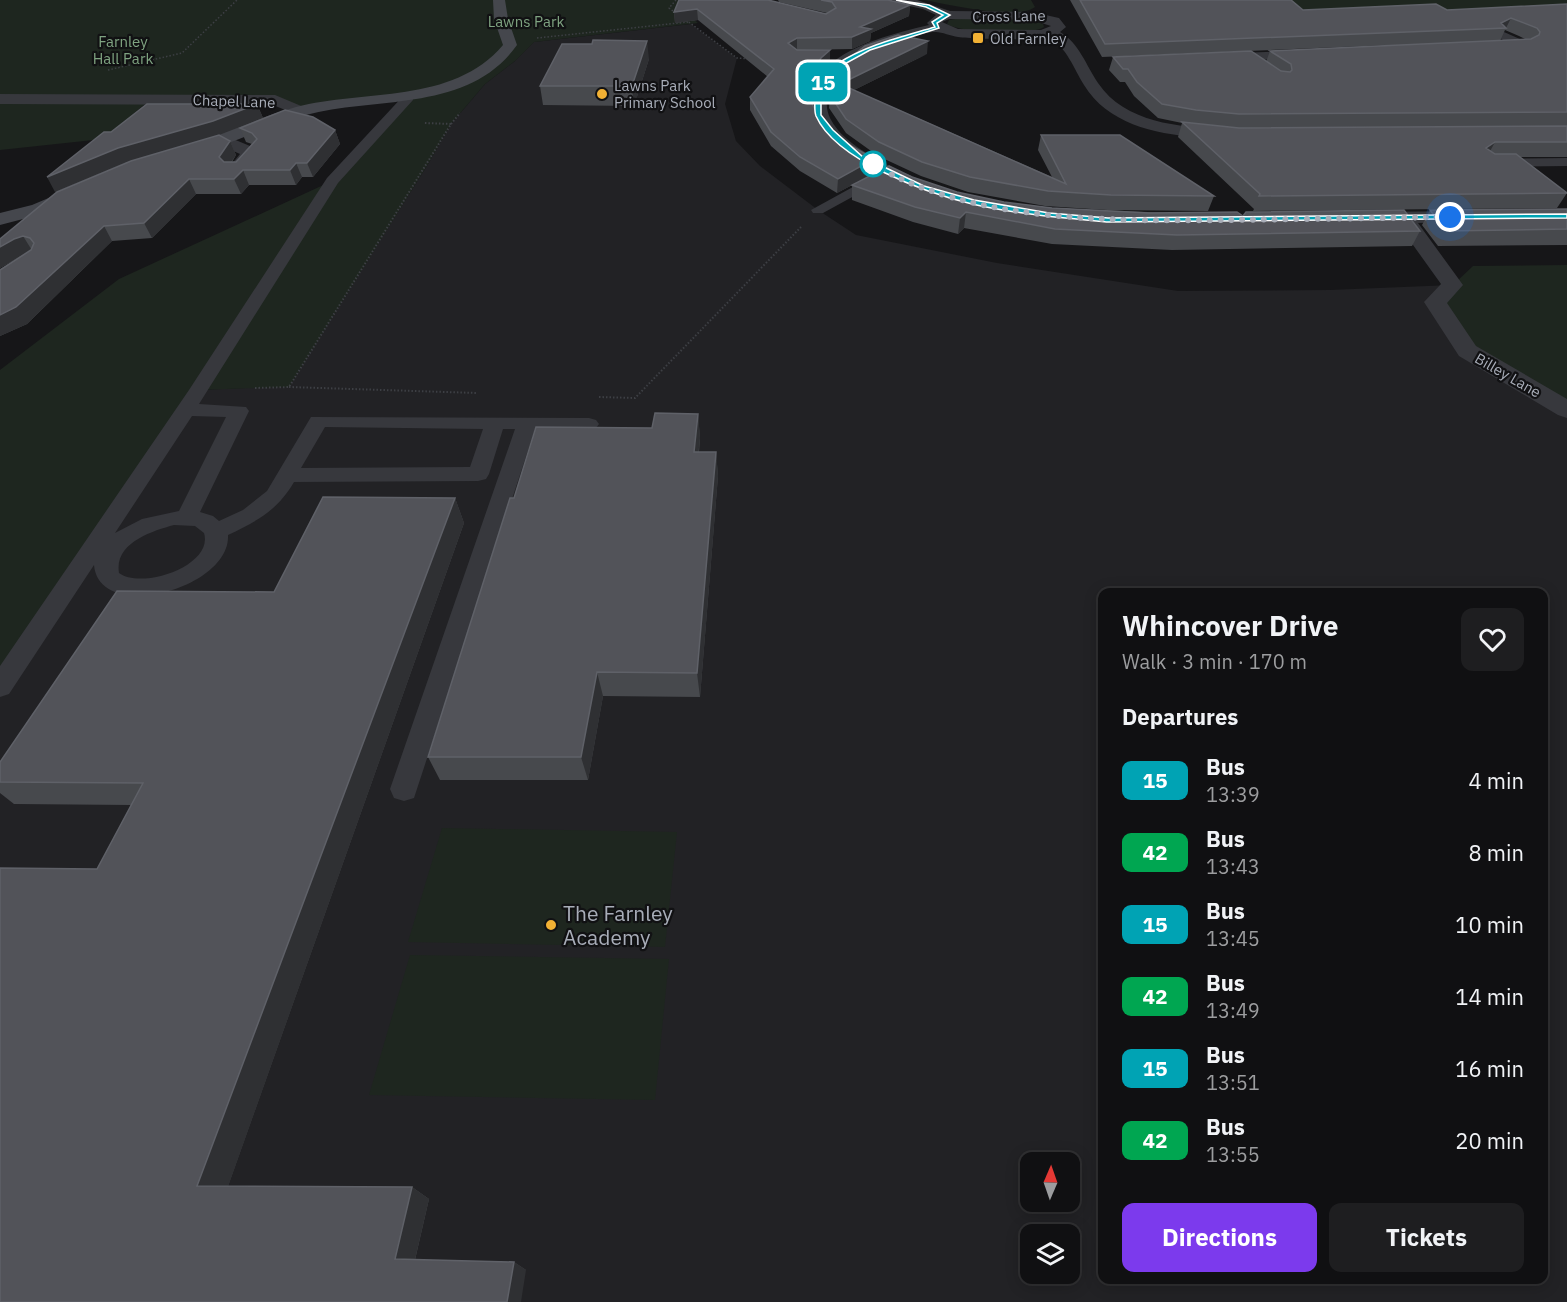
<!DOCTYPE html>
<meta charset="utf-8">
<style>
body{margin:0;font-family:"IBM Plex Sans",sans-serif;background:#1e1e20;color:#f1f3f6;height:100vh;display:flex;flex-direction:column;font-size:22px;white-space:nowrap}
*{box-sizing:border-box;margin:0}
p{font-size:20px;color:#9c9d9f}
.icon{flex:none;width:33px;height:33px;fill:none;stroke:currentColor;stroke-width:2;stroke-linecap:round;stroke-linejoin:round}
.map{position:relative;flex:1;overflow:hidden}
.details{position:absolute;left:1098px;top:588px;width:450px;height:696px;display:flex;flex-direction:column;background:#101012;border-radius:12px;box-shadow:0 3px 15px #0003,0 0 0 2px #303032}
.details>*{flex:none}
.badge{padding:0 12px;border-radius:9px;font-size:21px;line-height:39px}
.needle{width:39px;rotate:2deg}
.controls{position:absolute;left:1020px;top:1152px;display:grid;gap:12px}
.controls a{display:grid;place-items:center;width:60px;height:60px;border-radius:12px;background:#101012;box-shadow:0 3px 15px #0003,0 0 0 2px #303032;font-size:30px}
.you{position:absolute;width:30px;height:30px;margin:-15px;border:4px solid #fff;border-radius:50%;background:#1a73e8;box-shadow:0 0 0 9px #1a73e833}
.map>.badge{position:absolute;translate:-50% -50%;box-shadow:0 0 0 3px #fff}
h2{padding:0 24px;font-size:22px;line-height:54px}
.round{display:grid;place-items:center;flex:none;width:63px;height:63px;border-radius:12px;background:#1e1e20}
.summary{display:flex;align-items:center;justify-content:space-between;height:102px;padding:0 24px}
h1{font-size:28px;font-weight:700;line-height:45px}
.primary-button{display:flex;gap:12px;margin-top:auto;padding:12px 24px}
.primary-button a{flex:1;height:69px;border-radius:12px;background:#7c3aed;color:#fff;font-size:24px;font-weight:700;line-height:69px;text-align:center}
.primary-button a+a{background:#1e1e20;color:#f1f3f6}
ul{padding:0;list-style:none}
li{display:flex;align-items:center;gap:18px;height:72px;padding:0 24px}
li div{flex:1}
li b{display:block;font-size:22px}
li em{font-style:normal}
li .badge{min-width:66px;font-weight:700;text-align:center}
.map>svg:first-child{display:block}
.built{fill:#222225;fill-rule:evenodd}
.green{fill:#1e261f}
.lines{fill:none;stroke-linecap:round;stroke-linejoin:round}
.path-far1{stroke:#3d3f44;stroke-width:1.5;stroke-dasharray:1.5 2;stroke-linecap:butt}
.path{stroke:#3d3f44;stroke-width:2;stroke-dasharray:1.5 2;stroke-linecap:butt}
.lane{fill:#37383d;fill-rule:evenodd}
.street{fill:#37383d;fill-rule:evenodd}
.secondary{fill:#45474d;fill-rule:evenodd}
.wall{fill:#47494d;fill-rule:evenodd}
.shaded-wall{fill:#2f3033}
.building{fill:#525359;stroke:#5f6168;stroke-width:1.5}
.line{fill:#00a3b4;stroke:#fff;stroke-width:1.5}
.walk{stroke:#a8adb8;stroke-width:6;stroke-dasharray:0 10.8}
.poi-dot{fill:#f2b134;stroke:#111113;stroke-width:2}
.stop-dot{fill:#fff;stroke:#00a3b4;stroke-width:3}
.labels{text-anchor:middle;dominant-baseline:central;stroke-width:4.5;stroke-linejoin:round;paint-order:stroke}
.far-street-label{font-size:15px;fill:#a8adb8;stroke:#111113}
.far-park-label{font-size:15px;fill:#7fa381;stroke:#111113}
.far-poi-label{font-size:15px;fill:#a8adb8;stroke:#111113;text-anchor:start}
.near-poi-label{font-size:21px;fill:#a8adb8;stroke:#111113;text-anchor:start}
</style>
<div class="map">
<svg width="1567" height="1302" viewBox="0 0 1567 1302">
<rect width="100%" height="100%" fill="#161618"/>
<path class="built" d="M691,24l46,34 -12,46 11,37 24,25 58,44 38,25 141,28 181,28 152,-1 122,-5 115,125v892h-1567v-615l199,-297 90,-4 139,-222 23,-40 34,-40 30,-23 19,-19zM1102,592h442v688h-442zM1030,1162h40v40h-40zM1030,1234h40v40h-40z"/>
<path class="green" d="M0,0h682v9l16,14 -164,19 -19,19 -30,23 -34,40 -23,40 -139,223 -90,3 -199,297v-317l119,-91 213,-98 76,-84 -108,14 -25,-11 -124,-1 -48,40 -103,11z
M924,0h107l4,7c-18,14 -88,-3 -111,-7z
M1251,0h316v16l-279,7z
M955,19h74l14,5 1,3c-12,9 -84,6 -97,-3l2,-4z
M1567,265v145l-100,-59 -32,-49 38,-36z
M442,828l235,4 -12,115 -257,-5z
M410,955l259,4 -14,141 -286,-5z"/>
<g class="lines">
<path class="path-far1" d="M676,0l-7,8 8,6
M686,20l51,38 13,1
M537,38l151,-16
M108,70l74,-17 55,-53"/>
<path class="path" d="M451,124l9,-11
M289,387l188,6
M255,388l34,-1 162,-263 -28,-1
M599,397l36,1 166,-171"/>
<path class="lane" d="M409,93l4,1v6l-75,83 -139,221 47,3 3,4 -49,101 13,4 6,5 24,-11 24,-19 44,-74 278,1 7,2 3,4 -3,4 -7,2 -54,-1 -121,369 -10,3 -10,-3 -4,-9 125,-360h-12l-14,45 -3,5 -8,2 -184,1c-17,29 -37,39 -66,53 3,54 -129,89 -134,30l-85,129 -9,3v-31l189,-276 138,-212 78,-84zM192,416l34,1 -47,94 -37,8 -27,14zM325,427l158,2 -13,38 -169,1zM174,525l21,1 9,7c10,33 -63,57 -85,40 -5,-30 33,-42 55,-48z
M1567,158v8l-74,1 -7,-4 7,-4z
M882,171l5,1 2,3 -2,3 -64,35h-10l-2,-3z"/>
<path class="street" d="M893,0h24l33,11 82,1 27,6 7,9 -6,5c19,11 26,33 38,51 27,40 81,44 125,46l8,5c-6,9 -24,4 -35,3 -42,-3 -89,-14 -112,-52 -11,-18 -17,-37 -35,-48 -15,4 -74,2 -91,0 -7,-1 -16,-5 -22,-5 -20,-1 -92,30 -103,46 -6,10 -7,19 -6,30 5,36 74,64 104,76l2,4 -2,4c-15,3 -30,-7 -43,-13 -40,-19 -111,-66 -60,-113 26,-23 68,-33 101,-41l-2,-2 9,-8 -13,-6 -28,-6zM949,19l83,1 19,6 -10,4 -83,-1 -16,-7z
M1504,32l25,11 2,3 -7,4h-37l-2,-3 2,-3 19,-2 -9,-6z
M1314,50l5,1 2,3 -2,3 -106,5 -7,-4 7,-4z
M0,94l275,1 31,13 2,3 -8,5 -27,-11 -273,-1z
M226,136l31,13 3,4 -18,21h-12l-3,-4 13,-16 -20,-9 -3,-4 3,-4z
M1472,211l7,2 3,4 -3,4 -61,2 45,62 -16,18 29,43 91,53v19l-9,-3 -99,-59 -35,-54 17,-18 -43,-60 -40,-2 -3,-4 3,-4 7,-2z"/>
<path class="secondary" d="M493,0h12l3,19 9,26c-48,68 -141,51 -211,70 -41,11 -79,32 -121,42l-6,-1 -3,-4 3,-4c40,-11 77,-30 117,-41 68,-18 156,-2 207,-62l-9,-26z
M77,186l7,2 2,4 -2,4 -38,17 -46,12v-12l32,-8z"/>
</g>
<path class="wall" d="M778,0h110l22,5 -1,11 -38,17 -1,8 -18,8 -55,1 33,12 -9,8 -10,16 -2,11 1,3 9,17 12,14 22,16 21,12 -1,15 -36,19 -37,-22 -29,-25 -21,-36v-13l18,-20 -70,-57 -23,3 -1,-11 94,-11 58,13 1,-1 -48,-11z
M1070,0h221l12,10h144l120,-6v153h-47l47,36 -10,15 -304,3 1,-2 -76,-72 4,-14 -24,-5 -24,-22 -9,-14h-5l-11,-12 4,-13 153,5 4,-11 119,-6 -287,12zM1505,30l14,6 8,4 -27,1z
M592,44l57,15 -15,47 -91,-1 -3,-19z
M927,54l-73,36 198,87 -14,-27 3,-15 173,61 -6,15 -101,-1 -62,-4 -77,-14 -47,-16 -43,-20 -32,-23 -17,-25 1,-13z
M257,104l6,14 -44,17 -30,9 41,-3 6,14 -4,7h4l16,-18 -6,-2 -6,-14 95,2 5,14 -27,33h-11l-6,8h-47l-8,9h-45l-44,44 -40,3 -85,83 -27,12v-66l25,-16 -25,14v-29l127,-77 -72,30 56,-60z
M912,177l45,15 47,10 48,6 191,8 177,15 -8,15 -240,4 -120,-6 -88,-16 -6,6 -45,-12 -61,-22v-15z
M1567,209v36l-129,1 -16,-21 8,-15z
M698,414l2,24 -1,14h17l2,24 -18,221 -97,-1 -15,84h-148l-12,-23 86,-259z
M455,498l9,25 -236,663 184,1 17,12 -14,61 99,2 12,8 -526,32 97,-433 34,-64 -117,-1 -14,-11v-31l274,-170z"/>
<path class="shaded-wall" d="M910,5l-1,11 -38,17 -1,8 -18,8v-12l8,-10z
M697,9l1,11 -23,3 -1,-11z
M1511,18l-5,10 -5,-5z
M797,38v12l-9,-7z
M647,41l2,18 -15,47 -2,-20z
M928,41l-1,13 -87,43v-13z
M830,50v12l-9,8 -10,16 -3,17v-13l3,-17 10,-15z
M257,104l6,14 -44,17 -94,28 -70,29 -8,-15 71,-29z
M335,130l5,14 -27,33 -6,-14z
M230,141l6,14 -11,16 -6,-14z
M1495,142l-8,15 -1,-9z
M874,159l-1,15 -36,19 1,-14z
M296,163l6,14 -6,8 -6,-15z
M243,170l6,15 -8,9 -7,-15z
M189,179l7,15 -44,44 -8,-15z
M966,212l-2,16 -6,6 2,-16z
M104,226l8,15 -85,83 -27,12v-21z
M23,236l10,16 -9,2 -24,14v-21l14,-8z
M698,414l2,24 -4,38 -2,-24z
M716,452l2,24 -18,221 -3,-24z
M455,498l9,25 -240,675 -27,-12z
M597,672l6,24 -15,84 -7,-23z
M412,1187l17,12 -16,69 -18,-9z
M514,1262l12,8 -5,32h-14z"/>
<path class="building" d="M679,0h89l58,14 10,-6 -4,-6 -11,-2h67l22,5 -50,22 11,2 -19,8 -55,1 -9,5 9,7h33l-9,8 -10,15 -3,17 2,10 9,17 12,14 22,16 21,12 -36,20 -38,-22 -29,-25 -21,-35 24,-28 -77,-60 -23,3z
M1080,0h211l12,10 133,-6 11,6 120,-6v108l-328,2 -43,-4 -34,-6 -25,-22 -9,-13h-5l-10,-12 138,-6 30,20 9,1 2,-2 -1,-6 -21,-13 261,-12 8,-4 1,-3 -3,-4 -26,-10 -10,5 5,5 -401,16z
M898,35l30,6 -88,43 226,100 -25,-49h79l94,61 -103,-1 -63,-4 -78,-14 -48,-15 -43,-20 -33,-23 -16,-24 4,-24 31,-25z
M593,40l54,1 -15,45h-92l22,-42h30z
M147,104h110l-44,17 -95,27 -71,29 57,-45h7z
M285,110l28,7 22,13 -28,33h-11l-6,7h-47l-9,9h-45l-45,44 -40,3 -88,81 -16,8v-45l31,-20 3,-7 -4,-5 -7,-2 -9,3 -14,8v-8l57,-47 74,-31 88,-26 11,6 -11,16 5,5h12l21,-23 -5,-6 -12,-5z
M1182,122l57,6 328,-2v16h-72l-9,6 9,6h21l51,39 -308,3 1,-2z
M889,166l23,11 45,15 47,10 48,6 97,5 88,-1 6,4 3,-4 158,-2 16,21 -243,4 -122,-6 -89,-17 -6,6 -45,-11 -63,-22z
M1567,209v20l-121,2 -16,-21z
M655,413l43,1 -4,38h22l-19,221 -100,-1 -16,85h-153l82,-259h4l22,-71 116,1z
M323,497l132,1 -258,688 215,1 -17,72 119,3 -7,40h-507v-434l97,1 46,-86 -143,-1v-20l117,-171 157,1z"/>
<path class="line" d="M896,0l33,5 21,10 -13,8 2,5 -69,22 -31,17 -11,11 -7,16v21l12,15 30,27 61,29 50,14 75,13 59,5 459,-4v4l-459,4c-45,-4 -92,-8 -136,-18 -45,-11 -136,-43 -156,-88 -2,-5 -1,-13 -1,-18 1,-13 11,-27 22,-34 29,-19 64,-27 98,-37l-3,-5 11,-7 -17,-8z"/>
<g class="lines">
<path class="walk" d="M873,164c98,60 248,57 359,56 73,-1 146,-2 218,-3"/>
</g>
<g class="poi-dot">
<rect x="972" y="32" width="12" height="12" rx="3"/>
<circle cx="602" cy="94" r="6"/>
<circle cx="551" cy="925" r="6"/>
</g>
<circle class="stop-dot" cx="873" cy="164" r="12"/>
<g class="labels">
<g class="far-street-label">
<text transform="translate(1009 16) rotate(-1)">Cross Lane</text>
<text transform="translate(234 101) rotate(2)">Chapel Lane</text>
<text transform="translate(1508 375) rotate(30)">Billey Lane</text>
</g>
<g class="far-park-label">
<text x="526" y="21">Lawns Park</text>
<text x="123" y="41">Farnley<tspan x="123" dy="17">Hall Park</tspan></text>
</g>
<g class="far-poi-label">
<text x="990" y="38">Old Farnley</text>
<text x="614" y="85">Lawns Park<tspan x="614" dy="17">Primary School</tspan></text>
</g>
<g class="near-poi-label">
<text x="563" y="913">The Farnley<tspan x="563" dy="24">Academy</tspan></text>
</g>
</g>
</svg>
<div class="controls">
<a><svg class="needle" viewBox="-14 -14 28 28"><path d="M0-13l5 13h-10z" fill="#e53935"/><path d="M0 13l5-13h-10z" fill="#9c9d9f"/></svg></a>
<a><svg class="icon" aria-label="layers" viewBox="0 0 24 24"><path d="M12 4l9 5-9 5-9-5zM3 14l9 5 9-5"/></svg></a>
</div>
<div class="you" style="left:1450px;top:217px"></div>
<b class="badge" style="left:823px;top:82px;background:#00a3b4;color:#fff">15</b>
<section class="details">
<div class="summary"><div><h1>Whincover Drive</h1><p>Walk · 3 min · 170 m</p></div><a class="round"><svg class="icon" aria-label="heart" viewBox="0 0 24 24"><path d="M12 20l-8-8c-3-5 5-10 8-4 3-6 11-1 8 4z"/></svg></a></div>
<h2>Departures</h2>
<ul>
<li><span class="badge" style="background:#00a3b4;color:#fff">15</span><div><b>Bus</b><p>13:39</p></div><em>4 min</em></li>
<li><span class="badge" style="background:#00a651;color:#fff">42</span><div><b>Bus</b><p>13:43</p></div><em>8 min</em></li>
<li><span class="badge" style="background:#00a3b4;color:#fff">15</span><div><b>Bus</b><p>13:45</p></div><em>10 min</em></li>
<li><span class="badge" style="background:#00a651;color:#fff">42</span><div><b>Bus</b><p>13:49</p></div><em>14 min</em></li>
<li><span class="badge" style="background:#00a3b4;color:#fff">15</span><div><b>Bus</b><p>13:51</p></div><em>16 min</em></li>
<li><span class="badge" style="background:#00a651;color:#fff">42</span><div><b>Bus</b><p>13:55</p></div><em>20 min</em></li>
</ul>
<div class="primary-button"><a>Directions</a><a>Tickets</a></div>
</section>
</div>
